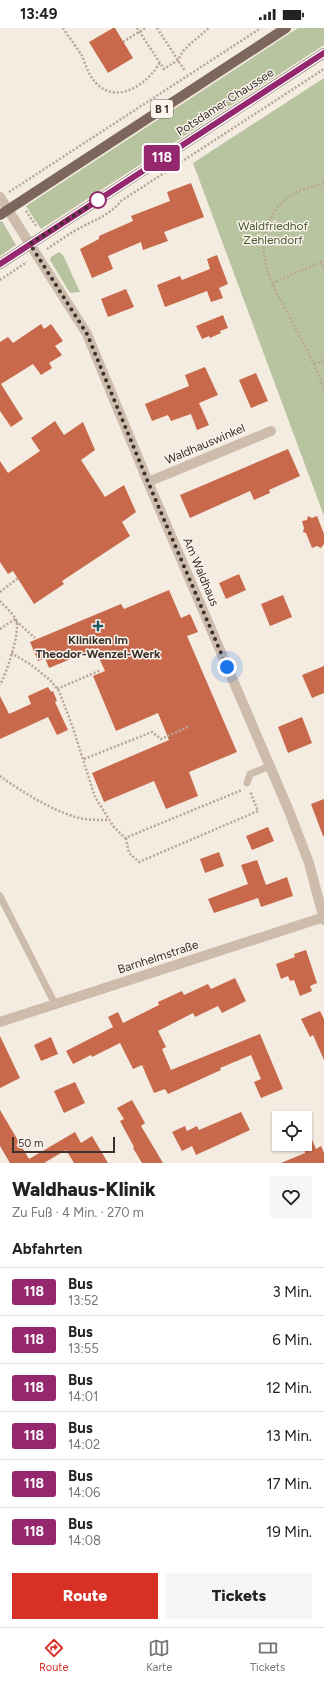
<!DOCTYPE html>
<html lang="de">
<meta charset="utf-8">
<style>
body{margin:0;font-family:Figtree,sans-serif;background:#f6f6f6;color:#222;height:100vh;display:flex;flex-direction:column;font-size:15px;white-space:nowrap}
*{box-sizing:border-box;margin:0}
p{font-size:13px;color:#767676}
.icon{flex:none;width:22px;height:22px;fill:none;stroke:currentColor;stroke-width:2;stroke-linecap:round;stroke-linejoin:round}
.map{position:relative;height:1135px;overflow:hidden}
.sheet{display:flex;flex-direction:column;background:#fff;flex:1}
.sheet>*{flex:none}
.badge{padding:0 8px;border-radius:3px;font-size:14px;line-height:26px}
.fabs{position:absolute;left:272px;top:1083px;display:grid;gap:8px}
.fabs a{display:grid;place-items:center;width:40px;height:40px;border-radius:0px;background:#fff;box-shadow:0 1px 3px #0004;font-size:20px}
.scale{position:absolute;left:12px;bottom:10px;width:103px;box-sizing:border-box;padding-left:4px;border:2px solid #3b302b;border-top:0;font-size:11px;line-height:14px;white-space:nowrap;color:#3b302b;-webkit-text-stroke:3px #fbf5ee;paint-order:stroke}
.you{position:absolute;width:20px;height:20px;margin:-10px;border:3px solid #fff;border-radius:50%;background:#1a73e8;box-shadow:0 0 0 6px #1a73e833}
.map>.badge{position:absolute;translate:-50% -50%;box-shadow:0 0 0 2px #fff}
h2{padding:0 12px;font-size:15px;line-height:36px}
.round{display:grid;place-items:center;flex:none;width:42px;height:42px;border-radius:0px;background:#f6f6f6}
.headline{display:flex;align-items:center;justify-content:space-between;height:68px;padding:0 12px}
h1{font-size:19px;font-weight:800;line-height:30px}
.primary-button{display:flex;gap:8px;margin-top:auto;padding:8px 12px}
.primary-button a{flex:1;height:46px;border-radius:0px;background:#d93025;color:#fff;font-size:16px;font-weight:800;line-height:46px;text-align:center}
.primary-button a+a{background:#f6f6f6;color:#222}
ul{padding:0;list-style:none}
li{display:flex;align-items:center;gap:12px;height:48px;padding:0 12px;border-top:1px solid #e0e0e0}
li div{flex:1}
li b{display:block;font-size:15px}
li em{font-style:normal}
li .badge{min-width:44px;font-weight:700;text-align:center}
.status{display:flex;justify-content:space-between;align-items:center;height:28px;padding:0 20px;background:#fff;direction:ltr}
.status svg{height:11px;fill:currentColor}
.tabs{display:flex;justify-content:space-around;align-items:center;height:56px;border-top:1px solid #e0e0e0;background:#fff;font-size:11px;color:#767676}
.tabs a{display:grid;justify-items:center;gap:2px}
.tabs .active{color:#d93025}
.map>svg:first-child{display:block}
.green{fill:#b8c4a0}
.building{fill:#c8694b}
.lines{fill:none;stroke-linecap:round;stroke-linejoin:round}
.path{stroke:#b9a596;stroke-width:2.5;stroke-dasharray:2 2;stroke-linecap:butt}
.service{stroke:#cdbbac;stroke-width:7}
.minor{stroke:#cdbbac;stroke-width:10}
.primary{stroke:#7d675c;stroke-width:10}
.line-casing{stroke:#fff;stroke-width:9}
.line{stroke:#95276e;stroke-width:6}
.walk{stroke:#3b302b;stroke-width:4;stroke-dasharray:0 7.2}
.stop-dot{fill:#fff;stroke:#95276e;stroke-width:2}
.poi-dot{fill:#1f5a5e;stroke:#fbf5ee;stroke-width:1.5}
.labels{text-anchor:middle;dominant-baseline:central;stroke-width:3;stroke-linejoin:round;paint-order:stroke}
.shield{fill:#fbf5ee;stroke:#756b66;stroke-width:1}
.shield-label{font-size:11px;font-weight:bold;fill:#3b302b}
.street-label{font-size:12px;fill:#3b302b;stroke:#fbf5ee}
.park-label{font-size:12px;fill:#4a5a2e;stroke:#fbf5ee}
.poi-label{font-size:12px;font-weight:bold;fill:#3b302b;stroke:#fbf5ee}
</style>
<div class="status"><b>13:49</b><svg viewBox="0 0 49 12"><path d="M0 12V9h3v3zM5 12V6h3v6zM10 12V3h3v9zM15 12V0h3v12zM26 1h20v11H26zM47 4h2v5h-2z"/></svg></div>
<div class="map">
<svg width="324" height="1135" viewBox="0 0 324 1135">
<rect width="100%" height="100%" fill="#f4ebe1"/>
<path class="green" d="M298,0h26v17l-283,184 -15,-23z
M324,50v438l-131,-353z
M2,193l14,24 -16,11v-34z
M59,224l4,3 17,37 -10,1 -20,-33 1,-3z"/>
<path class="building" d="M113,0h2l18,30 -25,15 -19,-31z
M191,155l13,34 -40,15 4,9 -25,9 -2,-8 -33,14 5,13 -21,9 -12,-29 19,-10v-3l34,-15 -2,-5 39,-15 -3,-9z
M217,227l11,29 -9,4 4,10 -12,4 -4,-11 -42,16 -8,-22 23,-9 2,4 28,-11 -3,-10z
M126,261l8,18 -26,10 -7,-18z
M223,287l5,13 -8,3 1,2 -11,5 -1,-2 -7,3 -6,-13z
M41,296l3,5 7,-5 12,17 -8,5 7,9 -13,8 3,5 -11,7 -8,-11 -32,20 22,35 -12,8 -11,-16v-69l8,-5 5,6z
M205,339l13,28 -19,8 10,22 -12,5 -6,-16 -20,7 -3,-6 -16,6 -7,-17 44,-18 -4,-11z
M256,345l12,28 -17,7 -12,-28z
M55,393l9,14 19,-13 12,28 -14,10 24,37 19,-12 12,27 -14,10 8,14 -68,45 2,3 -30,20 -21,-33 -5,3 -8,-12v-101l8,12 32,-22 -9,-13z
M288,421l12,27 -31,14 1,3 -16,7 -4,-9 -60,27 -10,-23z
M308,488l4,2 5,-2 7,18v10l-3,4 -4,-2 -5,2 -6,-15 -3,-1 1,-4 -2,-7 5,-1z
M239,546l7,16 -20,9 -7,-16z
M169,562l12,28 9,-4 8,18 -11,4 50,116 -48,20 9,24 -32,13 -12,-28 -50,21 -12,-29 77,-33 -11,-27 -42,18 -23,-55 12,-5 -10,-22 -46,19 -4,-10 -7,3 -8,-19 91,-38 3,5z
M283,567l9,22 -22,9 -9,-22z
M324,638v27l-12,5 -10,-23z
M48,659l3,5 2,-1 4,10 -2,1 13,28 -11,5 -9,-18 -48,22v-43l9,18 22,-10 -3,-8z
M302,689l10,26 -24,10 -10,-26z
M324,771v37h-1l-12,-32z
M268,799l6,14 -22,9 -6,-14z
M219,824l5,14 -19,7 -5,-14z
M257,832l9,25 21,-8 6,19 -32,11 -3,-9 -44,15 -6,-14 40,-15 -7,-19z
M306,922l11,33 -7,3 2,5 -12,5 -6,-16 -4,1 -2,-5 -7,3 -5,-15 19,-7 -1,-3z
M235,950l11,23 -24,12 -4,-7 -23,11 -2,-4 -35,18 8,16 -4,2 9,21 89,-36 23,55 -22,9 -7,-16 7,-3 -10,-24 -31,13 1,2 -53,24 -3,-5 -11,4 -12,-28 -9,4 -13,-26 -28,14 -1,-2 -18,9 -7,-13 47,-24 -5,-10 10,-5 5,11 36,-18 -1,-3 24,-11 2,4 24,-11 3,5z
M320,983l4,8v41l-11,-25 -3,2 -9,-18z
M0,1008l20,42 -20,10z
M51,1009l7,17 -17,7 -7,-16z
M75,1054l10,21 -21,10 -10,-22z
M132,1072l13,23 -4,3 22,37h-21l-9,-15 1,-1 -14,-26 4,-2 -7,-11z
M0,1082l29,49 46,-27 6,11 11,-7 16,27h-34l-8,-13 -22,13h-34l-10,-17z
M241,1084l9,18 -54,25 -4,-9 -10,5 -10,-19 13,-6 2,5 10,-5 2,4z
M305,1096l11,25 5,-3 3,7v10h-43l24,-10z"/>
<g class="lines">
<path class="path" d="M63,0c5,8 15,21 19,28 4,10 7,20 15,28 21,21 52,-1 63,-22
M137,0l27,41 14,-9 5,-9 6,-6 20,-17
M157,0l28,43
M123,14l22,-14
M324,155c-12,4 -27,7 -37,15 -18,13 -27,41 -22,63 4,19 14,36 23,53 13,24 26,48 36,74
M9,164l252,-164
M26,183l11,16
M47,221c9,-6 19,-13 29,-19 16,-9 33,-14 45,-29l203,-132
M321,233l3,8
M0,252l27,-18
M272,255l52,-22
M314,336l10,-4
M0,564l18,-14
M0,573c5,6 13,12 16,19 5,12 -10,54 -16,65
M16,593l19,17
M0,601l15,-10
M11,625l19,11 20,16 9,11 14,37 22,69 19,30 11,11 117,-48
M57,661l44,-19
M84,731l68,-27 9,7 29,-13
M0,748c22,16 53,35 79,42 10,2 20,2 30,2
M126,810l3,15 10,9 119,-51 -8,-20"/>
<path class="service" d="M247,755l3,-9 20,-8
M0,868l55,108"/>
<path class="minor" d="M0,169l87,137 61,148 141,329 20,52 15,57
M148,454l123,-51
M0,994l324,-105"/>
<path class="primary" d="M0,187l286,-187
M0,236l324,-211"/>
</g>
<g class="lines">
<defs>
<path id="line" d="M0,236l324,-211"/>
</defs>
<use href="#line" class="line-casing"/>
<use href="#line" class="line"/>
<path class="walk" d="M98,172l-68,44 57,90 61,148 79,185"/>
</g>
<circle class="stop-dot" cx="98" cy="172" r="8"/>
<path class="poi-dot" d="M96 592h4v4h4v4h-4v4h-4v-4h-4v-4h4z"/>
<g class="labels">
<rect class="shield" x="151" y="72" width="22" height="18" rx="3"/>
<g class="shield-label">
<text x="162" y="81">B 1</text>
</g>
<g class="street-label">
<text transform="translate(225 74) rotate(-33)">Potsdamer Chaussee</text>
<text transform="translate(205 416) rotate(-23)">Waldhauswinkel</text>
<text transform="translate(201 544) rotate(67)">Am Waldhaus</text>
<text transform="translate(158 929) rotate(-18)">Barnhelmstraße</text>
</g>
<g class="park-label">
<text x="273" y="198">Waldfriedhof<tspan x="273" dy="14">Zehlendorf</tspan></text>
</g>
<g class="poi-label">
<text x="98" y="612">Kliniken im<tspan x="98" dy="14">Theodor-Wenzel-Werk</tspan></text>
</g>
</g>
</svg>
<div class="fabs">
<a><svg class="icon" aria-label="locate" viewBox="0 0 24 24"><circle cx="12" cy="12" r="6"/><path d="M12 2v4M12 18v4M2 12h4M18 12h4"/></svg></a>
</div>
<div class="scale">50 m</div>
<div class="you" style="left:227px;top:639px"></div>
<b class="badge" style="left:162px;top:130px;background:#95276e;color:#fff">118</b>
</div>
<section class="sheet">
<div class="headline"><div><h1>Waldhaus-Klinik</h1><p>Zu Fuß · 4 Min. · 270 m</p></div><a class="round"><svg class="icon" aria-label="heart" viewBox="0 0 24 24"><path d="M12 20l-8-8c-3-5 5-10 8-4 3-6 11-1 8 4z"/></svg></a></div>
<h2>Abfahrten</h2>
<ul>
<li><span class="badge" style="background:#95276e;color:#fff">118</span><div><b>Bus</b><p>13:52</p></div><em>3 Min.</em></li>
<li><span class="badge" style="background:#95276e;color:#fff">118</span><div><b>Bus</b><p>13:55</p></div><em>6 Min.</em></li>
<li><span class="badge" style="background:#95276e;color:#fff">118</span><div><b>Bus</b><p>14:01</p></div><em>12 Min.</em></li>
<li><span class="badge" style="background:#95276e;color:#fff">118</span><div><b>Bus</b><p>14:02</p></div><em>13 Min.</em></li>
<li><span class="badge" style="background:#95276e;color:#fff">118</span><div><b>Bus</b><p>14:06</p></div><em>17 Min.</em></li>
<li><span class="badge" style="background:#95276e;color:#fff">118</span><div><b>Bus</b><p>14:08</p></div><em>19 Min.</em></li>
</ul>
<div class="primary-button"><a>Route</a><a>Tickets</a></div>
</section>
<nav class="tabs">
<a class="active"><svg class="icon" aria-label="directions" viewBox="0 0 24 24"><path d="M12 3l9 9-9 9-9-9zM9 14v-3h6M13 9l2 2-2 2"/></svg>Route</a>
<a><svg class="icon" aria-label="map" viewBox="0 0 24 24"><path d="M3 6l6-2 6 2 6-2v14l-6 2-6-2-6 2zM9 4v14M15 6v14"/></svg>Karte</a>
<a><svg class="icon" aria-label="tickets" viewBox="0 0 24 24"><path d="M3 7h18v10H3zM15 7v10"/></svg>Tickets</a>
</nav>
